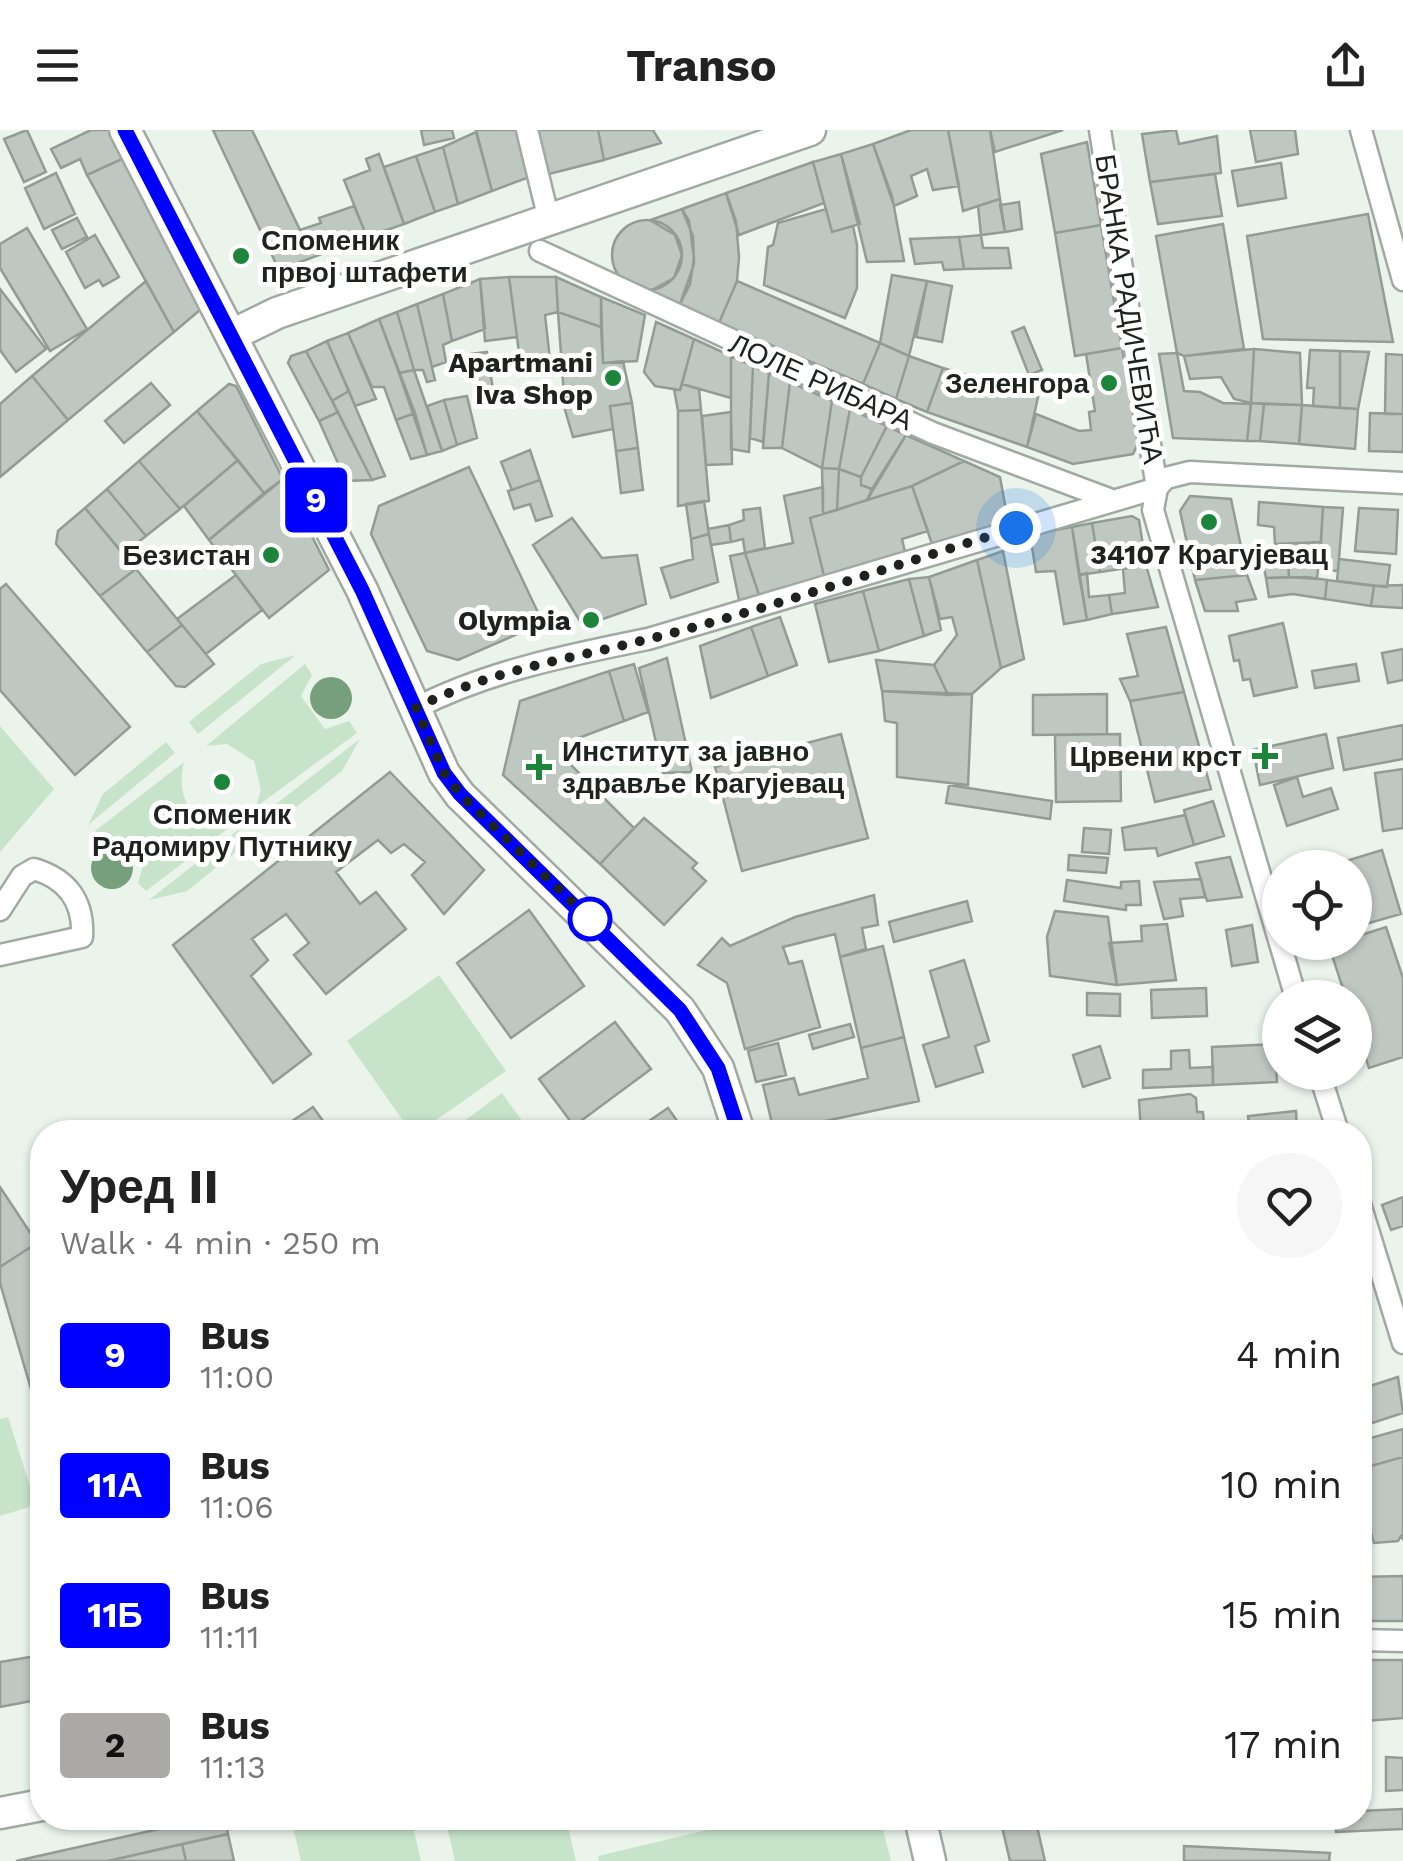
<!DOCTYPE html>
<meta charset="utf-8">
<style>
body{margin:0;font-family:"Work Sans",sans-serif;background:#f6f6f6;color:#222;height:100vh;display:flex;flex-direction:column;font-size:38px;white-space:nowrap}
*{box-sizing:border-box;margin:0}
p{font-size:32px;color:#767676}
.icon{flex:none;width:55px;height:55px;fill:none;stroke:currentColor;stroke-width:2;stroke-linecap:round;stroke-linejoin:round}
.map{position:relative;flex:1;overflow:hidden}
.sheet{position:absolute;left:30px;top:990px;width:1342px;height:710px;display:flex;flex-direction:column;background:#fff;border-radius:40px;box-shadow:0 2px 8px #0004}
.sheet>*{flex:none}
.badge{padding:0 20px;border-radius:8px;font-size:35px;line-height:65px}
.fabs{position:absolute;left:1262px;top:720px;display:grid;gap:20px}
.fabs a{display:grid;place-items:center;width:110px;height:110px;border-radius:50%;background:#fff;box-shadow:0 2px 8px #0004;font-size:50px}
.you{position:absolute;width:50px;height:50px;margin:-25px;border:8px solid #fff;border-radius:50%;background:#1a73e8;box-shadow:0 0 0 15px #1a73e833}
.map>.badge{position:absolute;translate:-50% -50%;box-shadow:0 0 0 5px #fff}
.round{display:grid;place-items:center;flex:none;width:105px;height:105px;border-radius:52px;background:#f6f6f6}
.headline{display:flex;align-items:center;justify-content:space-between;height:170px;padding:0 30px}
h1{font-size:48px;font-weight:700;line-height:75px}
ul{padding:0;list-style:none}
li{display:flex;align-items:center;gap:30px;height:130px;padding:0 30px}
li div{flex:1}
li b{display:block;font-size:38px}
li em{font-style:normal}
li .badge{min-width:110px;font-weight:700;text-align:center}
header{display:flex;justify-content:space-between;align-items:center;height:130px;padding:0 30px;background:#fff;font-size:45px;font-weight:700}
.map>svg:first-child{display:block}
.green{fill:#c7e4ca}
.water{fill:#769f7b}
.building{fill:#bfc8c0;stroke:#939c94;stroke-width:2.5}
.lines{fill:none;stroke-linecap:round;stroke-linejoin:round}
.street-casing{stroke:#a1aaa2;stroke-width:25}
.secondary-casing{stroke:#a1aaa2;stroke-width:35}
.street{stroke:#fff;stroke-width:20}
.secondary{stroke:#fff;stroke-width:30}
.line-casing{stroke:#fff;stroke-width:22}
.line{stroke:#00f;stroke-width:15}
.walk{stroke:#1f2320;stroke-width:10;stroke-dasharray:0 18}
.poi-dot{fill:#1d853a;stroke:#fff;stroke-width:4}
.stop-dot{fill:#fff;stroke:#00f;stroke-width:5}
.labels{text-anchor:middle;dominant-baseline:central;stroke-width:10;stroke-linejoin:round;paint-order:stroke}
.poi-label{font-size:28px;font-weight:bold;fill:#1f2320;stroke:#fff;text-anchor:end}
.street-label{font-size:28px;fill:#1f2320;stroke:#fff}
</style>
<header><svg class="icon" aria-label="menu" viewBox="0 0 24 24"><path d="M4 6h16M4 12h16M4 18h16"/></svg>Transo<svg class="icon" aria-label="share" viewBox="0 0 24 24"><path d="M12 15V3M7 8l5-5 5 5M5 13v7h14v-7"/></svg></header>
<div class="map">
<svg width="1403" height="1731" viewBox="0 0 1403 1731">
<rect width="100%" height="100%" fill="#eaf4eb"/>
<path class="green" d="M296,525l-98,79 -9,-12 72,-58z
M305,534l7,11 -11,21 24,33 24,-8 8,12 -101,74 5,-17 -7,-29 -27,-17 -21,2z
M0,596l54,63 -54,63z
M360,609l-18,32 -70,55 -9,-12z
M166,612l9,11 -87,72 15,-31z
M184,632c-9,37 9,67 50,62l-88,67 -8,-8 5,-17 -23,-28 -18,2 -7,-9z
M238,700l10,12 -61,49 -38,9z
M439,845l67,96 -87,61h-8l-64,-91z
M502,963l28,39h-70l-4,-5z
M8,1287l28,88 -36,11v-97z
M291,1688h120l10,43h-120z
M445,1688h121l10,43h-121z
M758,1688h122l11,43h-292l-1,-5z"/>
<path class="water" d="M310 568a21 21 0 1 1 42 0a21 21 0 1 1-42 0Z
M91 738a21 21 0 1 1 42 0a21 21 0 1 1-42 0Z"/>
<path class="building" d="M27,0l19,42 -22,10 -20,-43z
M91,0h18l15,28 -37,17 -7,-16 -19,9 -10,-19z
M213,0h39l48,100 21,-7 -2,-5 35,-12 13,31 -88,33z
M421,0h31l2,8 -30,7z
M476,0h45l11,46 -40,15z
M530,0h68l6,30 -63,16z
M598,0h55l8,13 -57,17z
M911,0h37l11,56 -26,4 -6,-21 -16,7 6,20 -23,10 -21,-62z
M948,0h42l10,69 -37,12z
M990,0h73l-68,22z
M1176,0l3,14 38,-8 4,37 -71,9 -8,-48z
M1250,0h45l3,24 -42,8z
M476,2l16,59 -34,13 -15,-57z
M1087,12l14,83 -46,8 -14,-79z
M873,14l19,52 12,65 -37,1 -26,-108z
M443,17l15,57 -23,8 -19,-56z
M379,24l25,70 -37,13 -23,-57 26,-10 -4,-11z
M841,24l19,70 -28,8 -19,-70z
M416,26l19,56 -31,12 -20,-57z
M124,28l76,152 -26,22 -87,-157z
M813,32l11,41 -85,32 -13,-42z
M1281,33l5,35 -48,8 -6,-35z
M56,43l19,41 -31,15 -19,-41z
M1215,44l7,42 -64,8 -8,-42z
M726,63l10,28 3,36 -2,24 -18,42 -39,-19 10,-20 4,-26 -5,-37 -7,-12z
M1000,69l5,33 -24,3 -3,-29z
M1019,72l3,27 -17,3 -5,-27z
M682,79l11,27 1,28 -14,40 -30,-13 24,-13 8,-23 -7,-20 -25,-15z
M826,79l6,23 21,-6 4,19v43l-12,30 -81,-33 4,-38 5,-2 5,-22z
M1368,84l25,128 -130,-3 -16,-103z
M77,88l10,19 -25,12 -10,-19z
M612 125a35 35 0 1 1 70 0a35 35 0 1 1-70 0Z
M1223,94l21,125 -60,7 -7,-3 -21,-117z
M1101,95l21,123 -47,8 -20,-123z
M27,98l60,101 -37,22 -50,-83v-24z
M95,105l24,42 -16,9 -4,-6 -14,8 -19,-36z
M981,105l2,13h25l3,20 -47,1 -5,-32z
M959,107l5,32 -20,1 -2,-8 -27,2 -5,-25z
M892,145l35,6 -18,75 -29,-13z
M509,147l8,60 -32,4 -5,-62z
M509,147h47l2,35 -13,3 6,54 -29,6z
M556,147l45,20v30l-43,-15z
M480,149l5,50 -33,12 -9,-47z
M146,151l28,51 -106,88 -36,-44z
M737,151l143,62 -17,41 -144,-61z
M927,151l25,5 -10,56 -26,-5z
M0,159l46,60 -30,23 -16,-22z
M443,164l9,47 -9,4 3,17 -14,5 -15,-63z
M601,167l44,18 -8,46 -34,2z
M417,174l18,76 -8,2 -4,-12h-9l-17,-58z
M397,182l17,58 -15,3 -20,-54z
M558,182l43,15 2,36 20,-2 9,42 -22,3 3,23 -40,8 -8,-27z
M379,189l36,94 -19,7 -12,-33h-12l-24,-54z
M656,192l38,17 -14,51 -25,-4 -11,-14z
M1024,197l18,43 -13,5 -17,-43z
M348,203l28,66 -21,7 -28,-65z
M694,209l37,17v42l-49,-14z
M327,211l22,50 -17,10 -26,-50z
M880,213l29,13 -13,43 -33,-15z
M1122,218l16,96 -5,10 -60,10 -46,-17 9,-33 43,17 12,-1 -2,-18 6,-1 -9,-57z
M1254,219l46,4 2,52 -51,-2z
M1254,219l-3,54 -17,-4 -13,-22 -31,2 -6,-23z
M1310,220l30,1v57l-27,-2 1,-18h-7z
M306,221l32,61 -19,9 -31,-58 3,-7z
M1340,221l29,1 -11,57 -18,-1z
M487,222l7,43 -17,3 -7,-44z
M1177,223l7,38 16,1 23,11 28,1 -4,37 -74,-3 -14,-84z
M1386,224l17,1v59h-18z
M731,226l22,10 -4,86 -18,-3z
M909,226l34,12 -16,44 -31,-13z
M753,236l16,7 -6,69 -13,-4z
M943,238l95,29 -11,50 -100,-35z
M414,240l28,81 -15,4 -28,-82z
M769,243l21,9 -8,66h-19z
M32,246l36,44 -68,57v-73z
M790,252l42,19 -10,67 -40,-20z
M151,253l19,22 -46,38 -19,-22z
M229,254l7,2 47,93 -19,14 -67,-82z
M682,254l17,5 2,21 -23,1 -4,-22 6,1z
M349,261l6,15 30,70 -13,4 -40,-79z
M467,266l10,42 -20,7 -13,-45z
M444,270l13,45 -15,6 -15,-45z
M832,271l18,8 -11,60 -17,-1z
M632,273l6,45 -22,3 -6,-45z
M1251,273l13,1 -4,37h-13z
M1264,274l38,1 -3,39 -39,-3z
M1302,275l56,4 -3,40 -56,-5z
M850,279l37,17 -26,51 -22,-8z
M701,280l8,91 -31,5v-95z
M197,281l41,49 -58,49 -41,-48z
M338,282l34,68 -26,1 -27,-60z
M731,282l1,52 -26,1 -4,-49z
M415,283l12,42 -16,4 -15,-39z
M1370,283l33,1v38l-34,-1z
M887,296l19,9 -34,54 -11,-4v-8z
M906,305l58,26 -52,25 -45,14z
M638,318l5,42 -22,3 -5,-42z
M530,320l10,30 -28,10 -11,-28z
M238,330l26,33 -55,47 -25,-34z
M139,331l41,48 -34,27 -39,-47z
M964,331l36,16 8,44 -76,23 -20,-58z
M469,337l74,156 -85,37 -31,-9 -56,-117 8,-28z
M822,338l17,1 -2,41 -14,4z
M839,339l22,8v8l11,4 -5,11 -30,10z
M283,349l46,91 -60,48 -60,-78z
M540,350l12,36 -16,5 -6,-17 -16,5 -6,-18z
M912,356l16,45 -26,8 3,13 -81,24 -14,-58z
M823,357v27l-13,4 14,58 -65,19 -14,-42 48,-10 -9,-47z
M107,359l39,47 -23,18 -38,-46z
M1190,366l41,3 16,76 -52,5 -15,-69z
M704,371l5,33 -18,5 -5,-35z
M1259,372l64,5 -2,35 -46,2 -1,-17 -16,-2z
M1323,377l20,1 -5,63 -19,-2z
M85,378l51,61 -36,27 -44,-52 2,-13z
M760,378l5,40 -20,5 -2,-14 -12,3 -2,-17 15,-5 -1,-10z
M1359,378l39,2 -2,44 -41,-3z
M1132,386l7,4 7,45 -46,7 -8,-49z
M572,388l30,40 35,-3 9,49 -63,22 -50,-81z
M1092,393l8,49 -21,3 -7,-48z
M729,395l2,17 -20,3 -3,-16z
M1072,397l15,93 -23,4 -9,-53 -19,1 -6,-37z
M709,404l9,48 -47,16 -10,-30 32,-9 -2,-20z
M1321,412l-4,37 -28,-2 -2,-33z
M1003,421l21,108 -23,9 -24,-108z
M1287,422l2,25 -23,1 -5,-22z
M745,423l14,42 -20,5 -9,-44z
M1339,429l51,6 -3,22 -50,-6z
M977,430l24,108 -29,26 -24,1 -14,-30 23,-30 -5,-18 -12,2 -11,-42z
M1146,435l12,42 -46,7 -3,-19 16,-2 -2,-24z
M136,439l46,56 -35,27 -47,-56z
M1087,443l2,24 20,-2 3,19 -25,6 -8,-45z
M236,445l26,35 -56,44 -29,-35z
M1247,445l9,24 -20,3 2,9h-33l-10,-31z
M929,447l12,53 -17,6 -15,-57z
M1307,447l20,3 -2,19 -32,-5 -24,3 -3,-19z
M909,449l15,57 -45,15 -16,-60z
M1327,450l47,6 -3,20 -46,-7z
M6,454l124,143 -55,48 -75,-85v-101z
M1403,455v23l-32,-2 3,-20z
M863,461l16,60 -50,11 -14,-58z
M780,487l17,48 -29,11 -17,-49z
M1283,493l14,64 -43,9 -4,-17 -7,1 -4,-20 -5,1 -5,-25z
M182,495l32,39 -29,23 -9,-1 -29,-34z
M751,497l17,49 -57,22 -11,-52z
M1166,497l18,65 -54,9 -10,-22 18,-3 -11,-42z
M1403,519v31l-15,3 -6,-30z
M667,528l25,114 -29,1 -24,-105z
M876,530l58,5 14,30 -66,-4z
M634,534l14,48 -24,9 -15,-50z
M1356,534l3,17 -44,7 -3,-17z
M609,541l15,50 -56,21 -3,17 69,69 -34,36 -97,-89 17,-74z
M882,561l90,3 -4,91 -71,-8v-54l-12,-2z
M1184,562l27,97 -56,13 -25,-101z
M1107,564v40l-74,1v-40z
M1403,595v34l-59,11 -6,-32z
M841,604l27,104 -126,33 -27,-104z
M1120,604l1,67 -65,1 -1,-67z
M1326,604l7,34 -73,17 -7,-35z
M1403,639v59l-20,3 -8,-58z
M390,642l94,98 -40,44 -32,-39 13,-13 -21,-18 -13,9 -13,-13 -42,32 24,32 16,-12 30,37 -80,65 -32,-39 15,-12 -23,-29 -34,25 16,21 -17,16 60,78 -38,29 -100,-138z
M1297,647l6,20 28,-9 7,21 -51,17 -13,-41z
M949,655l103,16 -2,18 -104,-16z
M1213,671l11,35 -30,9 -10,-35z
M1185,685l9,30 -36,11 -2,-8 -31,2 -3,-22z
M644,688l53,45 -5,5 14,13 -42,44 -64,-61z
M1084,698l27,2 -2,24 -27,-2z
M1382,720l19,64 -46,13v-59h-32z
M1069,725l39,3 -2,15 -38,-3z
M1230,727l12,40 -35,4 -11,-38z
M1201,749l4,18 -25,2 3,17 -19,3 -10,-37z
M1067,750l54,8v-6l18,-1 2,24h-15v5l-62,-9z
M874,765l4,30 -16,3 4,21 -26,8 -5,-23 -52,13 6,17 13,-3 18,66 -75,22 -18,-66 -29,-18 24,-27 8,8 65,-29z
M967,771l5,20 -78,21 -5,-20z
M529,780l55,76 -73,52 -54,-75z
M1055,781l53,6 9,68 -67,-9 -3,-39z
M1167,794l9,56 -59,5 -8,-42 33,-2 -1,-15z
M1252,795l6,37 -26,4 -6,-36z
M1386,797l17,51v79l-34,11 -14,-42v-28h-9l-17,-52 26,-4v-5z
M883,816l21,91 -43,11 -21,-91z
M964,830l25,81 -14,5 8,26 -47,15 -13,-42 26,-8 -19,-66z
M1206,858l1,28 -55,2 -1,-28z
M1087,863l33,1v22l-33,-1z
M615,892l36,47 -77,57 -35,-47z
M850,894l4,13 -41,12 -4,-14z
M904,907l15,64 -145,31 -11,-47 31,-7 5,17 69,-17 -7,-30z
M778,913l8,32 -30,7 -8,-31z
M1275,914l2,38 -64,3 -1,-38z
M1100,916l10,32 -27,9 -10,-32z
M1189,920l1,18 23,-1v18l-70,3v-18l28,-1v-18z
M1190,964l6,4 1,14h6l1,15h-7l1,5h-57l-2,-32z
M313,977l18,25h-55z
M668,978l17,24h-52z
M1296,981l1,21h-47l-2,-16z
M0,1057l37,56 -37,24z
M1403,1067v29l-12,4 -9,-25z
M37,1113l5,8v128l-11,10 -31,-106v-16z
M1398,1247l5,36 -43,14 4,-39z
M1403,1299v28l-43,12v-28z
M1403,1327v82l-2,-3 -3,5 -24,2 -13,-44 7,-2 -8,-28z
M1403,1446v45h-43v-44z
M42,1525v44l-42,8v-45z
M1360,1530h43v58l-37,3z
M1386,1627l17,1v32l-17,1z
M1403,1679v20l-67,3v-14h24v-7z
M208,1688h17l3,16 -120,27h-92z
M1000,1688h35l10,43h-35z
M228,1704l6,27h-48l-4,-17z
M182,1714l4,17h-78z
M1184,1716l146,7 -1,8h-145z"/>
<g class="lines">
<defs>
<path id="street" d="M527,0l22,90
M1361,0l42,150
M540,121l393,182 176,66
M416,578c72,-37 153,-53 232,-69l509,-151 -57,-358
M0,780l22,-34 12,-7c34,10 50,33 48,68l-82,18
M1296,868l-143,-488 4,-22 9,-10 24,-6 213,11
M1319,942l19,60
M1360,1074l43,139
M1360,1510l43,1"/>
<path id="secondary" d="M125,0l237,460 82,183 16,22 220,215 38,58 21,64
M232,205l45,-22 533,-183
M0,1683l42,-8
M920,1688l10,43"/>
</defs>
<use href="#street" class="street-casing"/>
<use href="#secondary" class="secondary-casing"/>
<use href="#street" class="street"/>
<use href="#secondary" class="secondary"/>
</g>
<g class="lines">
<defs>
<path id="line" d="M125,0l237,460 82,183 16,21 220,216 38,58 21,64"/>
</defs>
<use href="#line" class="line-casing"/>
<use href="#line" class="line"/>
<path class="walk" d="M590,789l10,10 -140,-135 -16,-21 -28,-65c74,-38 154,-49 233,-69 124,-31 245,-74 367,-111"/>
</g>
<g class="poi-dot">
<circle cx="241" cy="126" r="10"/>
<circle cx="613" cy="248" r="10"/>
<circle cx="1109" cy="253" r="10"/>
<circle cx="1209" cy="392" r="10"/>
<circle cx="271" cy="425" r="10"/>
<circle cx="591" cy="490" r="10"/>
<path d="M1260 611h10v10h10v10h-10v10h-10v-10h-10v-10h10z"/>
<path d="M534 622h10v10h10v10h-10v10h-10v-10h-10v-10h10z"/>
<circle cx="222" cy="652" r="10"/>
</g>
<circle class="stop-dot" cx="590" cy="789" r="20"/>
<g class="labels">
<g class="poi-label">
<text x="261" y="110" text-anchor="start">Споменик<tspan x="261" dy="32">првој штафети</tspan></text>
<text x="593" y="232">Apartmani<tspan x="593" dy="32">Iva Shop</tspan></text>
<text x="1089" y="253">Зеленгора</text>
<text x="1209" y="424" text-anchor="middle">34107 Крагујевац</text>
<text x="251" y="425">Безистан</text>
<text x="571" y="490">Olympia</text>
<text x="562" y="621" text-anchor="start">Институт за јавно<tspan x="562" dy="32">здравље Крагујевац</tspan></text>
<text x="1242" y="626">Црвени крст</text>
<text x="222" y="684" text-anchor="middle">Споменик<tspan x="222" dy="32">Радомиру Путнику</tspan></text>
</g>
<g class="street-label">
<text transform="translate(1129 179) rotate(81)">БРАНКА РАДИЧЕВИЋА</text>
<text transform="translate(821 252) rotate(24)">ЛОЛЕ РИБАРА</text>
</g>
</g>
</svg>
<div class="fabs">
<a><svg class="icon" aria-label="locate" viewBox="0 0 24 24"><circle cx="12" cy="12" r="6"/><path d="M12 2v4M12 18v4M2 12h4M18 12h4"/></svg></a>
<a><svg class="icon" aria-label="layers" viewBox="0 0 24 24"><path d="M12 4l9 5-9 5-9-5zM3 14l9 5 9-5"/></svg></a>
</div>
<div class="you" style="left:1016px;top:398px"></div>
<b class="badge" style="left:316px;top:370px;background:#00f;color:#fff">9</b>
<section class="sheet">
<div class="headline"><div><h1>Уред II</h1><p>Walk · 4 min · 250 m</p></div><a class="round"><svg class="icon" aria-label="heart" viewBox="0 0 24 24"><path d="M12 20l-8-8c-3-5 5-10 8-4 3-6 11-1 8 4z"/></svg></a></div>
<ul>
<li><span class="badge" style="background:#00f;color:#fff">9</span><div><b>Bus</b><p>11:00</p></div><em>4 min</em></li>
<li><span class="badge" style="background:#00f;color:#fff">11А</span><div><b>Bus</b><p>11:06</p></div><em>10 min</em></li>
<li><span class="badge" style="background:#00f;color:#fff">11Б</span><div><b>Bus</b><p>11:11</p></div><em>15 min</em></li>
<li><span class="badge" style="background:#aba9a6;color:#111">2</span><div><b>Bus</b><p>11:13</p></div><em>17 min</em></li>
</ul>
</section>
</div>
